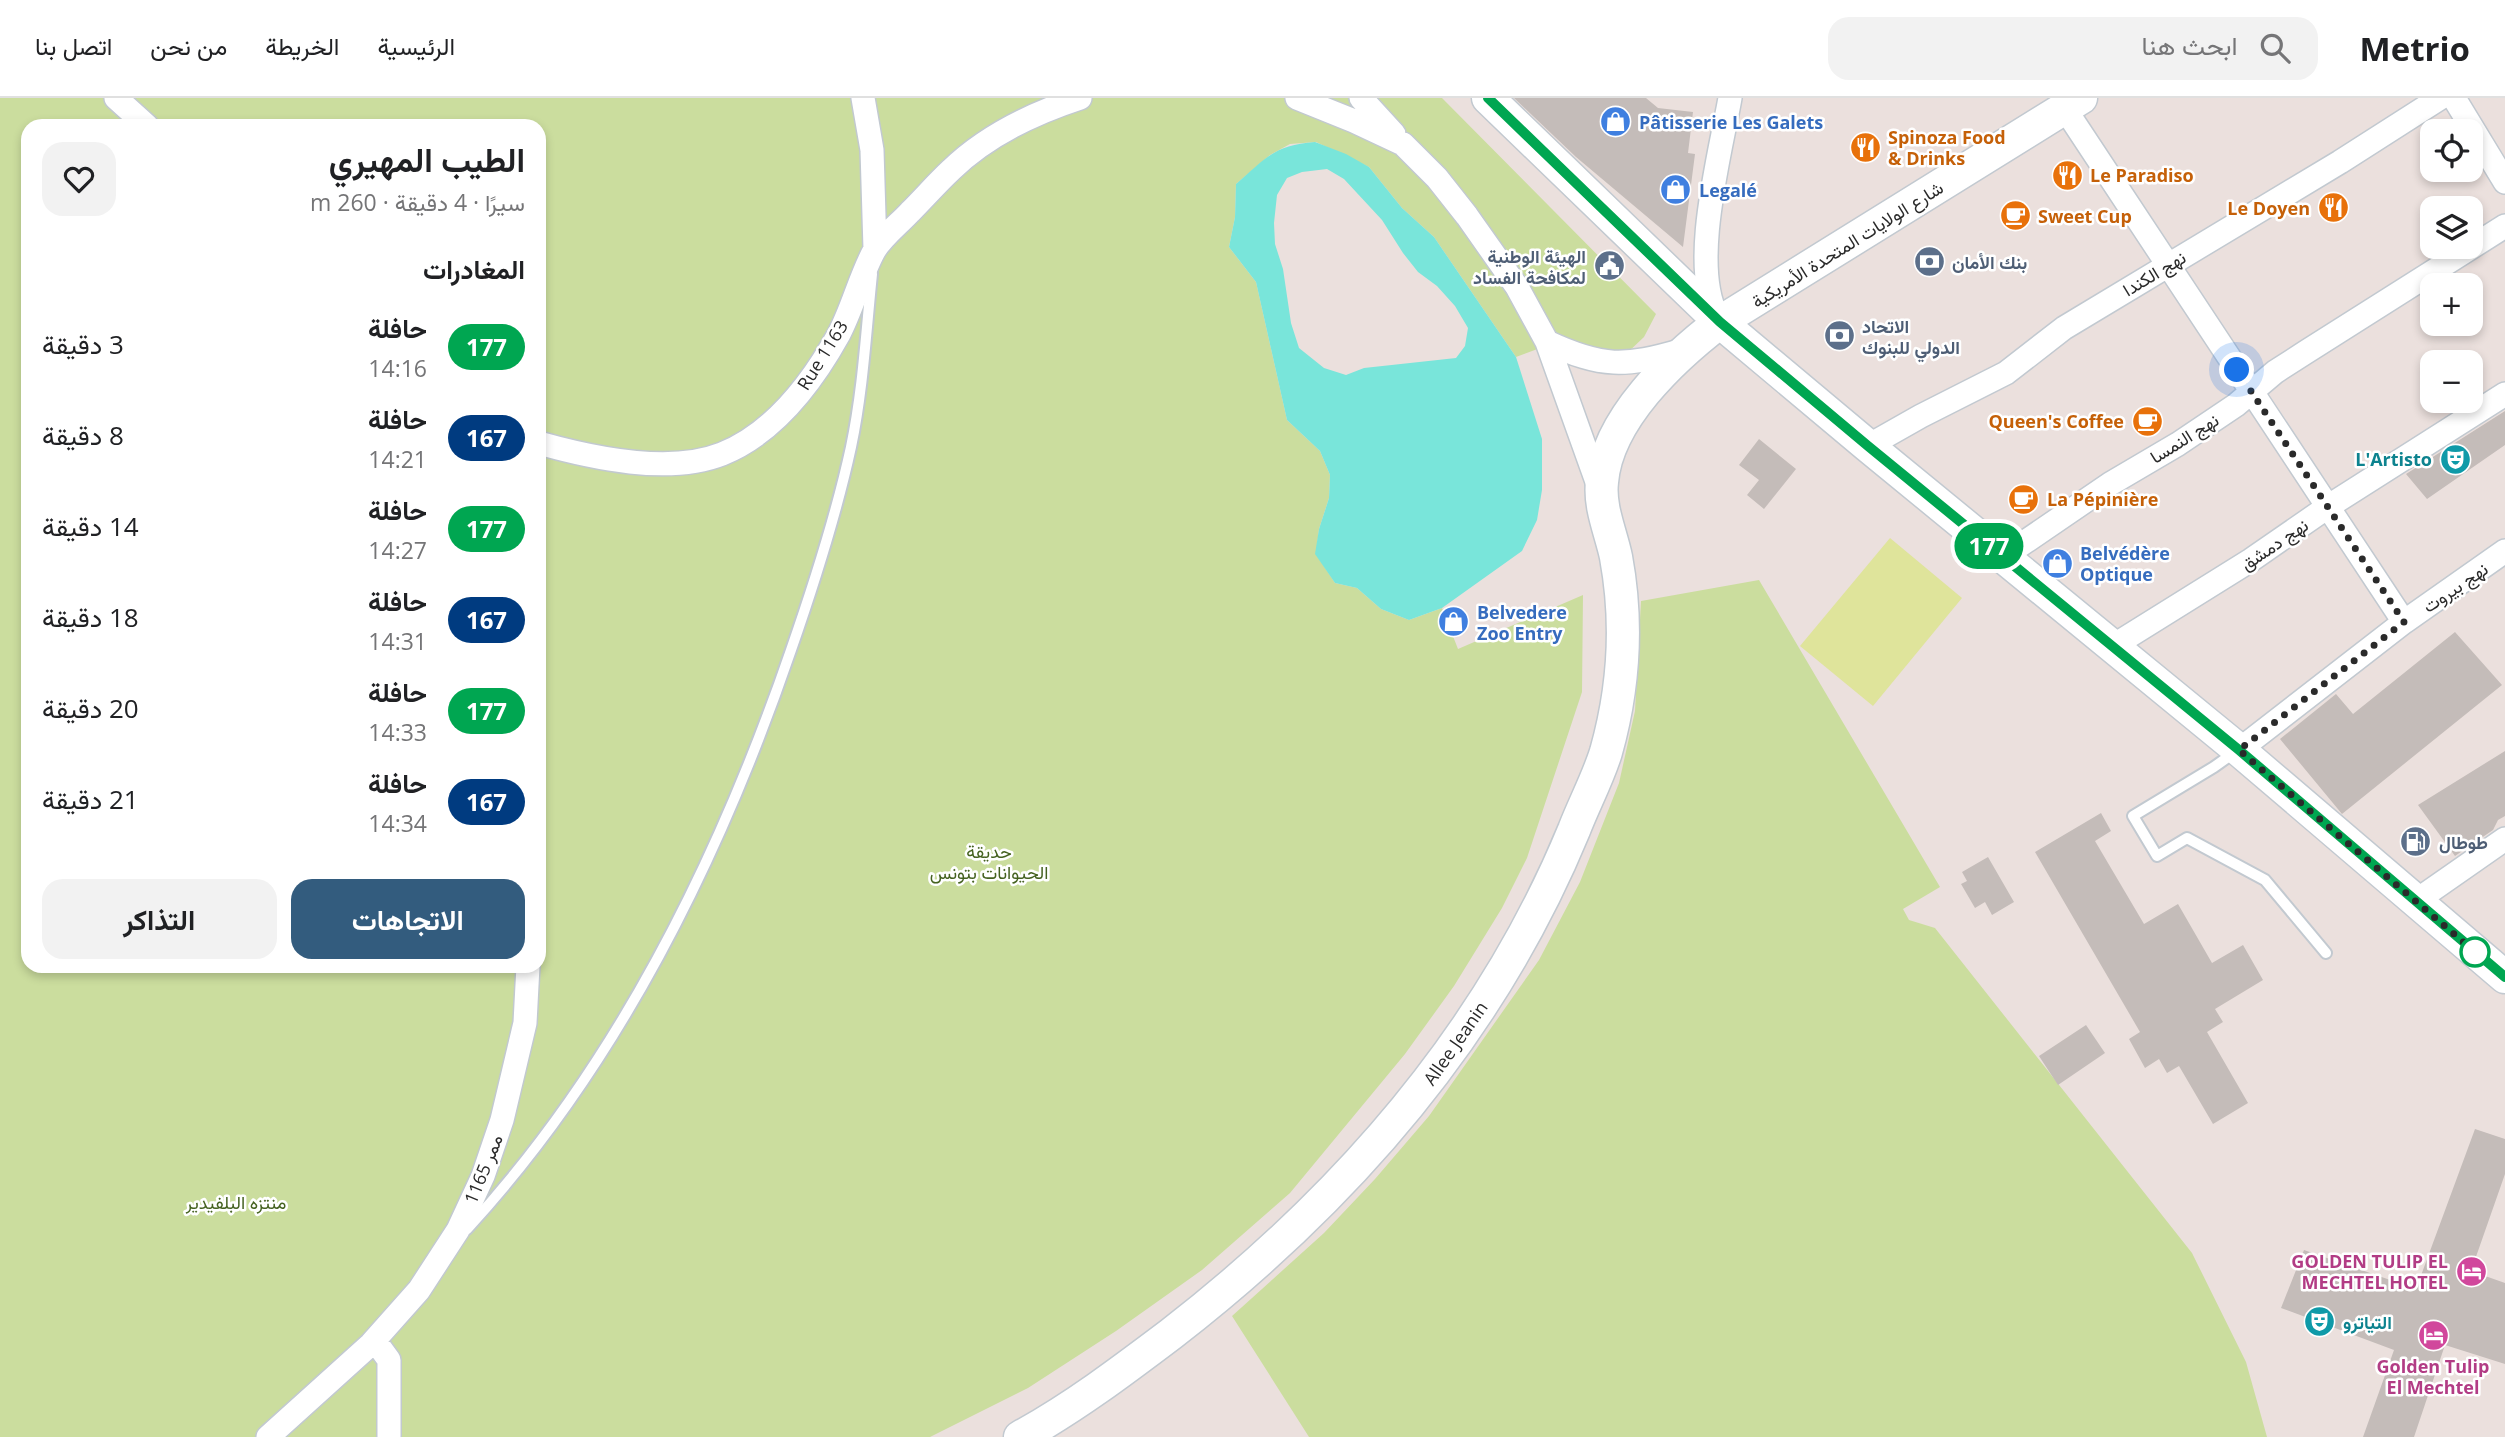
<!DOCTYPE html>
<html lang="ar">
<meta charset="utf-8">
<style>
body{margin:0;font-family:"Open Sans",Vazirmatn,sans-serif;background:#f2f2f2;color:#202124;direction:rtl;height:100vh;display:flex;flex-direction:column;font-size:26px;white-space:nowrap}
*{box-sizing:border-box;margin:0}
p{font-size:23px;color:#757577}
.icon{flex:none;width:38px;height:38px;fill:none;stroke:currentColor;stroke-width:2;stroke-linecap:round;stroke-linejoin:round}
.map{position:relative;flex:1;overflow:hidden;direction:ltr}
.panel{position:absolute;left:21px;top:21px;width:525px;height:854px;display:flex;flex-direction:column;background:#fff;border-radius:21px;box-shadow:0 4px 10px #0003;direction:rtl}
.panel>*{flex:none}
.badge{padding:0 14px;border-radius:23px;font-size:24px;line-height:46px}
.fabs{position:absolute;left:2420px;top:21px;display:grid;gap:14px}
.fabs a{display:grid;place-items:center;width:63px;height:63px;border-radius:14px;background:#fff;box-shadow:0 4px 10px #0003;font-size:35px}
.you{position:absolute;width:35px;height:35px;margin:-18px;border:5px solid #fff;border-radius:50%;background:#1a73e8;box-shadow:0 0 0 10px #1a73e833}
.map>.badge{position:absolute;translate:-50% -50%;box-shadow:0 0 0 4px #fff}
h2{padding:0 21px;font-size:26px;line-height:63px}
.round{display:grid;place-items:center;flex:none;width:74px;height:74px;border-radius:21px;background:#f2f2f2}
.overview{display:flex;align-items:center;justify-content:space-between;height:119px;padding:0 21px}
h1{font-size:33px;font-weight:700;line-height:52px}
.primary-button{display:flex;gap:14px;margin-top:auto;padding:14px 21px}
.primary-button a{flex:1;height:80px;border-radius:21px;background:#335c7e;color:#fff;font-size:28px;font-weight:700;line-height:80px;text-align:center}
.primary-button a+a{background:#f2f2f2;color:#202124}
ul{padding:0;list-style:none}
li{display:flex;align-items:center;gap:21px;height:91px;padding:0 21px}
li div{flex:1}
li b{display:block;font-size:26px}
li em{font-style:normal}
li .badge{min-width:77px;font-weight:700;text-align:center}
header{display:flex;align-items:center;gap:42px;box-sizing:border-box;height:98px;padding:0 35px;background:#fff;border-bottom:2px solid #e0e0e0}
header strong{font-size:33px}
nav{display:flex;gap:38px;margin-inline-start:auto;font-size:24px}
.search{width:490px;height:63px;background:#f2f2f2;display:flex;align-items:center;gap:18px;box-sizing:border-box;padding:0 24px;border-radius:21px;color:#757577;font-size:26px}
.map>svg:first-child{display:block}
.green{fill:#cbdd9e;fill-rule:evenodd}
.pitch{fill:#dfe49b}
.water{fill:#79e5da;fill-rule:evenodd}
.building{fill:#c4bcb9}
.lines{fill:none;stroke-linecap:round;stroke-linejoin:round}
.lane-casing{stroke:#c2c9d0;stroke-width:14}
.street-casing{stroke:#c2c9d0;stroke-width:26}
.secondary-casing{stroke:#c2c9d0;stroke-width:35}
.lane{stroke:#fff;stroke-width:10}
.street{stroke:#fff;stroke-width:23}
.secondary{stroke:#fff;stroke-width:32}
.line-casing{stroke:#fff;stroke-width:16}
.line{stroke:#00a651;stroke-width:10}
.walk{stroke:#2a2a2a;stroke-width:7;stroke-dasharray:0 12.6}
.stop-dot{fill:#fff;stroke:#00a651;stroke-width:3.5}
.labels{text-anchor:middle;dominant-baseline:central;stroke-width:5;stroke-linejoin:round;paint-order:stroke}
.shop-label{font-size:18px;font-weight:bold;fill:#366cbe;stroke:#fff;text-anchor:start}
.food-label{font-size:18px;font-weight:bold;fill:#c56008;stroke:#fff;text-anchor:start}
.street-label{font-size:18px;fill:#2a2a2a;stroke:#fff}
.service-label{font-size:18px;font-weight:bold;fill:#4e5e75;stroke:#fff;text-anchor:start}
.culture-label{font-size:18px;font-weight:bold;fill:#0d838f;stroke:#fff;text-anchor:end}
.park-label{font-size:18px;fill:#456220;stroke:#fff}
.hotel-label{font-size:18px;font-weight:bold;fill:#b23c85;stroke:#fff;text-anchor:end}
</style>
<header>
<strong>Metrio</strong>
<div class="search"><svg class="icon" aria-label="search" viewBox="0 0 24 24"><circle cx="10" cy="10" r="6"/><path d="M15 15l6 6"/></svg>ابحث هنا</div>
<nav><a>الرئيسية</a><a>الخريطة</a><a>من نحن</a><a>اتصل بنا</a></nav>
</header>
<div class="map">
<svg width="2505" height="1339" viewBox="0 0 2505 1339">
<rect width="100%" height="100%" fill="#ebe0dd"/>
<path class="green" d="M0,0h1442l214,216 -12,23 -20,19 -65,-15 -43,16 -82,-120 -32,-29 -33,-41 -53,-25 -26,2 -20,11 -34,29 -1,33 -6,30 27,35 31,138 33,31 10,24 -1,23 -10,31 -3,25 19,29 22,5 24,21 28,11 33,-12 16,41 125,-54 -1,97 -55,166 -25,50 -48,78 -49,68 -115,139 -88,77 -86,61 -88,57 -98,49h-930zM28,28h511v840h-511z
M1759,482l181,307 -37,22 6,11 26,8 257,325 54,109 21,75h-958l-77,-121 92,-83 51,-54 54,-63 110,-156 41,-78 39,-99 16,-72 6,-110z"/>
<path class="pitch" d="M1890,440l72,60 -89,108 -73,-60z"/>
<path class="water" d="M1315,44l31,12 23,13 33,41 32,29 82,120 26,82v51l-5,30 -15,31 -80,57 -33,12 -28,-11 -24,-21 -22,-5 -20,-29 4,-25 10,-31 1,-23 -10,-24 -33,-31 -31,-138 -27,-35 6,-30 1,-33c30,-26 38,-39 79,-42zM1327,71l17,10 38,41 21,33 15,19 19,14 18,20 13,22 -3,18 -9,12 -92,10 -18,7 -22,-7 -25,-20 -8,-25 -8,-54 -8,-25 -1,-21 3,-28 10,-17 15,-6z"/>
<path class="building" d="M1514,0h132l12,10 35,4 -5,41 7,1 -12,93 -107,-90z
M2505,313v34l-78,54 -21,-25z
M1759,341l37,30 -32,40 -17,-14 12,-15 -20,-15z
M2455,534l47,53 -160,129 -62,-75 56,-45 17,20z
M2505,653v65l-7,4 -5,10 -38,26 -37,-51z
M2101,715l10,18 -16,10 49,83 34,-20 34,59 31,-18 20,35 -48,29 8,13 -16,10 41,71 -35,21 -34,-58 -12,7 -8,-14 -14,9 -16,-29 11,-7 -105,-180z
M1988,759l26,45 -22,13 -7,-13 -10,6 -14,-24 6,-3 -5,-9z
M2086,927l19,28 -47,32 -19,-29z
M2475,1031l30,10v35l-34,97 34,12v81l-60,-19 -31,92h-51l31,-87 -113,-42 23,-58 112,39z"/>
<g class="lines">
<defs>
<path id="lane" d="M2235,654l-21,15 -81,49 24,40 30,-18 78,42 61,73
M467,1131c151,-164 252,-369 324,-579 23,-66 45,-134 60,-203 12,-57 15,-115 21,-173"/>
<path id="street" d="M116,0l31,28
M863,0l9,52 3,99
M1297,0l57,23 49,23 34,34 30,38 50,71 30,55 53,148
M1361,0l33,36
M2454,0l51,84
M2065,11l339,513
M1717,218c-27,-51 3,-161 13,-218
M1547,244c55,26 78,25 136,8
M539,345c53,15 130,32 183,11 52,-21 91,-73 117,-120 14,-27 21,-57 35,-83 8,-14 25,-27 36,-39 14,-14 27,-29 41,-42 35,-34 83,-57 129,-72
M1868,348l53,-30 85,-43 58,-45 276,-166 100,-64
M2003,459l107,-73 68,-40 58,-39 39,-33 31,-20 199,-126
M2113,548l138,-86 78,-54 176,-112
M2239,652l165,-128 101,-71
M2416,803l89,-62
M371,1246l10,5 8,11v77
M268,1339l103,-93 48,-54 39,-60 25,-54 19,-56 23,-97 3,-57"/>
<path id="secondary" d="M1488,0l232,224 148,124 371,304 266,227
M1020,1339c53,-29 102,-66 151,-103 173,-134 319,-300 403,-504 10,-26 24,-52 32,-78 18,-64 22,-130 10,-195 -5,-24 -17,-50 -14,-75 5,-63 71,-124 118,-160l361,-224"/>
</defs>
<use href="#lane" class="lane-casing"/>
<use href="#street" class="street-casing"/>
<use href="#secondary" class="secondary-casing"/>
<use href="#lane" class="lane"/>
<use href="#street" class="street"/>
<use href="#secondary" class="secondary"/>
</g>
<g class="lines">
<defs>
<path id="line" d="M1488,0l232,224 148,124 371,304 266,227"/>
</defs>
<use href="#line" class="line-casing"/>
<use href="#line" class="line"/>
<path class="walk" d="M2237,272l167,252 -165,128 236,202"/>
</g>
<defs>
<symbol id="shop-disc" viewBox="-11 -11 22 22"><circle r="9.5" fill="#3f7fe0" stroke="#fff"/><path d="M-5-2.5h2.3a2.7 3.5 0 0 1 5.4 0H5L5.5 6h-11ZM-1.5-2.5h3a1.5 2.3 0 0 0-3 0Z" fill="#fff"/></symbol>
<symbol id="restaurant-disc" viewBox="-11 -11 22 22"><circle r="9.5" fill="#e8710a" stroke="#fff"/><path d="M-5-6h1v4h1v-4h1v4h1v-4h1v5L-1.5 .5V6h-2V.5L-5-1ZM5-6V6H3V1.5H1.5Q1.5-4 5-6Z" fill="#fff"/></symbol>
<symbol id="cafe-disc" viewBox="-11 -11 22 22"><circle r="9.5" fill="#e8710a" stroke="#fff"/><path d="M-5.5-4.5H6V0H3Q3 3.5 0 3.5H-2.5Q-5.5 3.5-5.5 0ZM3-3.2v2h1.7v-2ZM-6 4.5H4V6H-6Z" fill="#fff"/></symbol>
<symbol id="bank-disc" viewBox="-11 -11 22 22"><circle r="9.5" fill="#5c6f8a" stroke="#fff"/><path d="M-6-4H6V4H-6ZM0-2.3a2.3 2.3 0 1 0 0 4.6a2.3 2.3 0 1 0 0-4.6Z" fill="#fff"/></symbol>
<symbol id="civic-disc" viewBox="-11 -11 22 22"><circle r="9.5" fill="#5c6f8a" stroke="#fff"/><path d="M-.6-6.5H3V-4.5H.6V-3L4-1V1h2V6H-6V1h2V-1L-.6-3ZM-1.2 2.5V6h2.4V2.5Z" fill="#fff"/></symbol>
<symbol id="theatre-disc" viewBox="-11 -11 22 22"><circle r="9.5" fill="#0f9aa8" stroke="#fff"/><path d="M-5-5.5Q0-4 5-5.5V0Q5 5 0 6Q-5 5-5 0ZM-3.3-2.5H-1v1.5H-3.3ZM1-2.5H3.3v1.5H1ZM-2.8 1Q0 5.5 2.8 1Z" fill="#fff"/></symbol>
<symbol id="fuel-disc" viewBox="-11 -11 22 22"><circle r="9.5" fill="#5c6f8a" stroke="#fff"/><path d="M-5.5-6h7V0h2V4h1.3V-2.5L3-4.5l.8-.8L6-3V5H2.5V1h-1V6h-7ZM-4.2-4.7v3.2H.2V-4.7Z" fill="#fff"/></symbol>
<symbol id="hotel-disc" viewBox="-11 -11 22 22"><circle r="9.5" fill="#d1479c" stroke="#fff"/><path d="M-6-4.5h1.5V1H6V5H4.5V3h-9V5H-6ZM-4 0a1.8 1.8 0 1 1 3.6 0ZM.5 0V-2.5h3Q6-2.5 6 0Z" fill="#fff"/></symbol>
</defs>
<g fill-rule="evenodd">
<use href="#shop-disc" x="1598" y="6" width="35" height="35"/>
<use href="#restaurant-disc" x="1848" y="32" width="35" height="35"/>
<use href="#restaurant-disc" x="2050" y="60" width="35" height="35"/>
<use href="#shop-disc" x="1658" y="74" width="35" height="35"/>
<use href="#restaurant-disc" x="2316" y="92" width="35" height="35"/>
<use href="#cafe-disc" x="1998" y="100" width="35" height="35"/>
<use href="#bank-disc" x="1912" y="146" width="35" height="35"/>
<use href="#civic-disc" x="1592" y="150" width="35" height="35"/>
<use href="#bank-disc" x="1822" y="220" width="35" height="35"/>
<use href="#cafe-disc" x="2130" y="306" width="35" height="35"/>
<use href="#theatre-disc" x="2438" y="344" width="35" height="35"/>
<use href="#cafe-disc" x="2006" y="384" width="35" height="35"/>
<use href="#shop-disc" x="2040" y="448" width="35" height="35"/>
<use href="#shop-disc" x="1436" y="506" width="35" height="35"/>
<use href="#fuel-disc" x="2398" y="726" width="35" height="35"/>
<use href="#hotel-disc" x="2454" y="1156" width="35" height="35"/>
<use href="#theatre-disc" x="2302" y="1206" width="35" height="35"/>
<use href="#hotel-disc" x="2416" y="1220" width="35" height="35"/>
</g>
<circle class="stop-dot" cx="2475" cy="854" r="14"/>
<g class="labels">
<g class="shop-label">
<text x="1639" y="24">Pâtisserie Les Galets</text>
<text x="1699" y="92">Legalé</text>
<text x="2080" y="455">Belvédère<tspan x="2080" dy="21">Optique</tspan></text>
<text x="1477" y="514">Belvedere<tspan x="1477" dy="21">Zoo Entry</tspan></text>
</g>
<g class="food-label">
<text x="1888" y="39">Spinoza Food<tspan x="1888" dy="21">&amp; Drinks</tspan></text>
<text x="2090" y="77">Le Paradiso</text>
<text x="2310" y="110" text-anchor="end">Le Doyen</text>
<text x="2038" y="118">Sweet Cup</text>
<text x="2124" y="323" text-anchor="end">Queen's Coffee</text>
<text x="2047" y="401">La Pépinière</text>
</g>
<g class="street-label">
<text transform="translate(1847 146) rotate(-32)">شارع الولايات المتحدة الأمريكية</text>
<text transform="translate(2154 175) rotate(-31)">نهج الكندا</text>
<text transform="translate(822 257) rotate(-58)">Rue 1163</text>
<text transform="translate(2184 340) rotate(-32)">نهج النمسا</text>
<text transform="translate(2274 446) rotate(-34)">نهج دمشق</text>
<text transform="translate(2455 489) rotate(-34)">نهج بيروت</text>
<text transform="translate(1455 945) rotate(-55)">Allee Jeanin</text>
<text transform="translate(483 1071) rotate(-68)">ممر 1165</text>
</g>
<g class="service-label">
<text x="1586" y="158" text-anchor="end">الهيئة الوطنية<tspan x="1586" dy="21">لمكافحة الفساد</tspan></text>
<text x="1952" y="164">بنك الأمان</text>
<text x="1862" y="228">الاتحاد<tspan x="1862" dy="21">الدولي للبنوك</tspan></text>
<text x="2439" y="744">طوطال</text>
</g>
<g class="culture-label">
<text x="2432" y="361">L'Artisto</text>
<text x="2343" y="1224" text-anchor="start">التياترو</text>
</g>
<g class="park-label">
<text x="989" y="753">حديقة<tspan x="989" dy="21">الحيوانات بتونس</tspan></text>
<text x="236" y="1104">منتزه البلفيدير</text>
</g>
<g class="hotel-label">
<text x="2448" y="1163">GOLDEN TULIP EL<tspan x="2448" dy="21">MECHTEL HOTEL</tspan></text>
<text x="2433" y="1268" text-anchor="middle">Golden Tulip<tspan x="2433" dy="21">El Mechtel</tspan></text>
</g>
</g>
</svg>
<div class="fabs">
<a><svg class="icon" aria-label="locate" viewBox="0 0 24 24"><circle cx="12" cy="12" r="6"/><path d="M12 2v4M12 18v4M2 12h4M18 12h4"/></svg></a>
<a><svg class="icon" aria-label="layers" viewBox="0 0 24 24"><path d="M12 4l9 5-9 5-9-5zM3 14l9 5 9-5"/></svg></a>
<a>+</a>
<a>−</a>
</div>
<div class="you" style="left:2237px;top:272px"></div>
<b class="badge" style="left:1989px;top:448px;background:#00a651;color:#fff">177</b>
<section class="panel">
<div class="overview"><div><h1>الطيب المهيري</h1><p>سيرًا · 4 دقيقة · 260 m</p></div><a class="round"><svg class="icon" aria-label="heart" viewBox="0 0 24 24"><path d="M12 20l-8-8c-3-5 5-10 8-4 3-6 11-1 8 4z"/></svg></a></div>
<h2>المغادرات</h2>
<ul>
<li><span class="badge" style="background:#00a651;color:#fff">177</span><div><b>حافلة</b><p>14:16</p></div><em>3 دقيقة</em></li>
<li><span class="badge" style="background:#003b80;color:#fff">167</span><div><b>حافلة</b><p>14:21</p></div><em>8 دقيقة</em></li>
<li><span class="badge" style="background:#00a651;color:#fff">177</span><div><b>حافلة</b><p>14:27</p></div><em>14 دقيقة</em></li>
<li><span class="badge" style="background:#003b80;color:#fff">167</span><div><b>حافلة</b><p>14:31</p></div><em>18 دقيقة</em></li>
<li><span class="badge" style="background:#00a651;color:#fff">177</span><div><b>حافلة</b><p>14:33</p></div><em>20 دقيقة</em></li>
<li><span class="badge" style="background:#003b80;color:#fff">167</span><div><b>حافلة</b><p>14:34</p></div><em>21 دقيقة</em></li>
</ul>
<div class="primary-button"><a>الاتجاهات</a><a>التذاكر</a></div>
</section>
</div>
